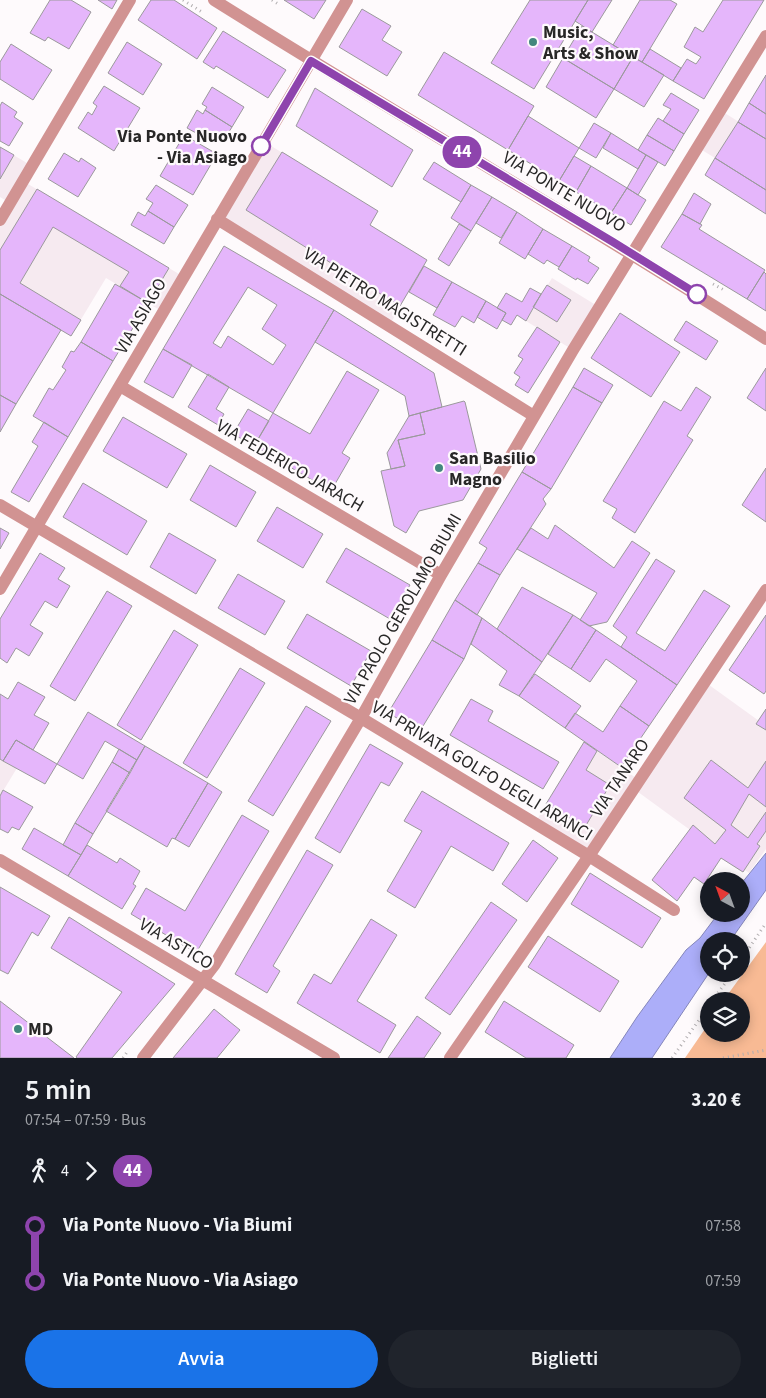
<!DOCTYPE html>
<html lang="it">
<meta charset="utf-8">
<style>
body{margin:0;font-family:"Source Sans 3",sans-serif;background:#20242c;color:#f1f3f6;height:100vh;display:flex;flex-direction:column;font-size:19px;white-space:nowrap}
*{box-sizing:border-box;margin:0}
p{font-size:16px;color:#9ea1a6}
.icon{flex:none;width:28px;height:28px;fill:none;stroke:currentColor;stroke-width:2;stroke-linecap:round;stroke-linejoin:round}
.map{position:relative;height:1058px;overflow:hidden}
.sheet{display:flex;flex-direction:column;background:#171b24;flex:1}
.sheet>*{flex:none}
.badge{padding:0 10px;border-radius:16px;font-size:18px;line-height:32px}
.needle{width:32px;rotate:319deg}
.buttons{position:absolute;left:700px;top:872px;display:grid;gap:10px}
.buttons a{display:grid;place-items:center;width:50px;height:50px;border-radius:50%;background:#171b24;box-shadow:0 2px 12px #0003;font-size:25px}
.map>.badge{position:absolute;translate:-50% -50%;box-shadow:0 0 0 2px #fff}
.legs{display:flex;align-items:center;gap:8px;height:55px;padding:0 25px;font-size:16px}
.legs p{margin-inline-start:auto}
.overview{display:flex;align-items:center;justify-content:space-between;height:85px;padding:0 25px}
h1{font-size:28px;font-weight:600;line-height:38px}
.action{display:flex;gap:10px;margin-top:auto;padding:10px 25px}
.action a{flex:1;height:58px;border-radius:30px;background:#1a73e8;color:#fff;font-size:20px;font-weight:600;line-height:58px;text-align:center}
.action a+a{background:#20242c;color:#f1f3f6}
ul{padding:0 25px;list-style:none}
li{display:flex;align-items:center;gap:18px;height:55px;font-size:19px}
li i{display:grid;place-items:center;width:8px;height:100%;margin:0 6px;background:currentColor}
li i::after{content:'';width:12px;height:12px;margin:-6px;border:4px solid;border-radius:50%;background:#171b24}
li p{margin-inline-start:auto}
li:first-child i{background:linear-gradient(#0000 50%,currentColor 0)}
li:last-child i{background:linear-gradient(currentColor 50%,#0000 0)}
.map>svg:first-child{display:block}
.built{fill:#f6eaf0}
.green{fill:#f8ba94}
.water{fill:#acaef9;stroke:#8486ba}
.building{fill:#e5b6fb;stroke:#9b999c;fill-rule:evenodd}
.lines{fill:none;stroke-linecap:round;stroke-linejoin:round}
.path{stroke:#b0adaf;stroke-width:3;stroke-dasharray:1 4;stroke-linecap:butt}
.minor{stroke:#d19392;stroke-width:12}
.line-1-casing{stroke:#fff;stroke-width:11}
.line-1{stroke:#8e44ad;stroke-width:8}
.poi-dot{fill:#42877e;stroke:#fefafc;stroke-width:2}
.stop-1-dot{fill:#fff;stroke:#8e44ad;stroke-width:2.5}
.labels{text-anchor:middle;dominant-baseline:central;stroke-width:4.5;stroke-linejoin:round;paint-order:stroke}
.poi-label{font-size:18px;font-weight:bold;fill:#282727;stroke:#fefafc;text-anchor:start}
.stop-label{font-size:18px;font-weight:bold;fill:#282727;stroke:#fefafc;text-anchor:end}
.street-label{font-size:18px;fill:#282727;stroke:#fefafc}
</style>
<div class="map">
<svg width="766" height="1058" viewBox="0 0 766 1058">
<rect width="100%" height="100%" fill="#fefafc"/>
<path class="built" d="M720,110l46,29 -51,19 -18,-11z
M263,141l115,70 -8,14 57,35 -38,66 -172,-107z
M0,147l32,19 -9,15 161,96 -21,35 -57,-34 -35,58 -10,-6 -61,102v-212l10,-17 -10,-6z
M552,278l47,29 -26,43 -47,-29z
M705,682l61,44v123l-17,24 -115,-84 -45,67 -54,-33 49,-81 55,38z
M0,759l17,9 -17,28z"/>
<path class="green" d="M766,942v116h-81l24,-35v11h32v-33h-18z"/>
<path class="water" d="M766,853v37l-36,51h-21v32l-57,85h-42l27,-41 49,-67 14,-12 18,-24h23v-30z"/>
<path class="building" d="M50,0h21l20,12 -22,37 -21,-12 -3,4 -15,-8z
M98,0h19l-5,9z
M151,0h23l43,28 -20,31 -59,-39z
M284,0h42l-12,19z
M530,0h58l-54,89 -43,-26z
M588,0h24l-20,32 -17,-11z
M640,0h30l7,4 -35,58 -29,-17z
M723,0h41l-60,99 -31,-18 14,-22 9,5 5,-7 -17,-10 11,-20 8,5z
M362,9l29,17 -9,14 20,12 -15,24 -48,-29z
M582,26l51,31 -19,32 -51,-31z
M223,31l63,39 -18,28 -52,-32 -2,3 -11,-7z
M127,42l35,22 -19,31 -35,-22z
M11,44l41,26 -19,30 -33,-21v-17z
M650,49l31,19 -8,13 -31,-19z
M444,52l90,54 -26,44 -90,-55z
M633,57l31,18 -20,32 -30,-18z
M563,58l51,31 -18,29 -50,-31z
M766,75v39l-17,-11z
M104,86l36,22 -26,43 -36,-23 10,-16 4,3 5,-9 -4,-3z
M212,87l32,20 -12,20 -27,-17 2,-3 -5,-3z
M315,88l98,62 -21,37 -96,-61z
M671,93l28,17 -15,24 -21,-13 8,-12 -8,-4z
M2,102l15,10 -3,5 9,6 -14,23 -9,-5v-35z
M749,103l17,11v25l-28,-17z
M197,110l6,4 2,-4 27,17 -10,16 -13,-8 -2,4 -20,-11z
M528,116l51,32 -20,33 -51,-31z
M658,118l26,16 -10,17 -27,-16z
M738,122l28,17v51l-51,-32z
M594,123l17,10 -15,25 -17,-10z
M611,133l35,22 -8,14 -35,-21z
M184,135l33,19 -24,41 -33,-19z
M647,135l27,16 -9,15 -27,-16z
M0,147l14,8 -14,24z
M282,152l96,59 -8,14 57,35 -27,46 -154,-96z
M64,153l15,9 2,-4 15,10 -18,29 -30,-18z
M646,155l12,7 -20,33 -11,-7z
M574,156l17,10 -15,26 -17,-11z
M715,158l51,32v24l-61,-39z
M434,162l37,23 -10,17 -38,-23z
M591,166l36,22 -16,25 -35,-21z
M156,185l32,20 -14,22 -26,-16 5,-8 -7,-4z
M471,185l21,12 -21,34 -20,-13z
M627,188l19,12 -15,25 -20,-12z
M37,189l132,79 -21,35 -28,-17 9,-14 -76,-45 -33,56 61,37 -10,16 -71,-42v-44z
M694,193l17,11 -11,20 -18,-10z
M492,197l25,15 -16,26 -25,-15z
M148,211l26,16 -10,17 -33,-19 7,-13 7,4z
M517,212l26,17 -18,30 -26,-16z
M682,214l20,11 -3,4 66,41 -18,29 -86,-52z
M459,224l12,7 -22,35 -11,-7z
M543,229l29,17 -13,21 -12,-7 -3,4 -16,-10z
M224,246l110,64 -61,103 -110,-64zM248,287l29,18 -15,24 24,16 -13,20 -45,-29 -7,12 -8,-5z
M572,246l18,11 -2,4 11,7 -11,16 -11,-6 -1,2 -18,-11z
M424,266l28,16 -15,26 -28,-16z
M764,272l2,2v37l-19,-12z
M452,282l34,19 -12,22 -12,-7 -7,11 -22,-12z
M115,284l33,19 -35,58 -32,-19z
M547,285l24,15 -14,22 -24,-15z
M530,288l11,6 -15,27 -9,-6 -6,10 -9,-5 4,-7 -9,-5 9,-15 16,9z
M0,294l61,36 -45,74 -16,-9z
M486,301l20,12 -9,16 -20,-12z
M334,310l100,63 8,34 -33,9 -4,-20 -90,-54z
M620,313l60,39 -29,45 -60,-39z
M686,321l32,20 -12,19 -32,-20z
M537,327l23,15 -32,51 -13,-8 5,-8 -6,-4 9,-14 -5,-3z
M81,342l32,19 -45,76 -35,-21 16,-28 4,2 13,-20 -4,-3 9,-16 3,1z
M163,349l29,16 -19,33 -29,-16z
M584,368l29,17 -11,18 -29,-16z
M766,368v43l-19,-13z
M347,371l32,19 -37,63 8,5 -19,33 -77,-45 19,-33 37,21z
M208,374l21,13 -13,22 8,5 -6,11 -30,-18z
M573,387l29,16 -51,86 -29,-17z
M696,387l15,10 -24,39 6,4 -58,93 -23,-15 5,-9 -14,-8 61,-100 17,10z
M0,395l16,9 -16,28z
M464,401l1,1 16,67 -18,31 -44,11 -13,22 -12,-7 -13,-55 24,-5 -7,-26 27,-6 -5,-21z
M248,409l21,12 -15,25 -21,-12z
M420,413l5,21 -27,6 7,26 -14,3 -4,-16 22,-37z
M123,417l64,37 -20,34 -64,-37z
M44,422l24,15 -39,65 -18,-10 27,-46 -6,-4z
M210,465l46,27 -20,35 -46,-27z
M766,468v54l-24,-17z
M522,472l29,17 -8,10 3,5 -46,71 -22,-12 9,-15 -8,-5z
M83,483l64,38 -20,34 -64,-38z
M277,507l46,27 -20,34 -46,-27z
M555,525l59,43 18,-27 18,12 -43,69 -18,4 -9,-6 17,-27 -80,-44 14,-21 17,11z
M0,528l9,5 -9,16z
M169,533l47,27 -20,34 -46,-27z
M346,548l64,37 -20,34 -64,-37z
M40,553l25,15 -7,11 12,7 -13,22 -12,-7 -15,24 13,8 -14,23 -13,-8 -9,15 -7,-5v-39z
M656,559l19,12 -39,62 29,18 39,-61 26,16 -53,79 -56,-38 6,-10 -14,-11z
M478,563l22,12 -23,40 -22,-15z
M238,574l47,27 -20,34 -47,-27z
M522,587l51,28 -31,47 -45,-33z
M107,591l25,15 -57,95 -25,-15z
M455,600l27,18 -18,41 -32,-19z
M307,614l64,37 -20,35 -64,-38z
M573,615l23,15 -25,39 -23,-15z
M766,615v76l-2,3 -35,-24z
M482,618l60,44 -23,34 -20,-11 8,-14 -36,-27z
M174,630l24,15 -57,95 -24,-15z
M596,630l81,55 -28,41 -29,-20 17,-25 -31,-22 -16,23 -19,-13z
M432,640l32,19 -44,72 -32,-18z
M240,668l25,15 -58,95 -24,-15z
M535,674l46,32 -16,22 -46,-32z
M18,682l27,15 -11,18 15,8 -16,27 -17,-10 -13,21 -3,-2v-65l8,5z
M471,699l22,12 -5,10 71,41 -16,27 -93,-54z
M306,706l25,15 -58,95 -25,-15z
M620,706l29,20 -28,41 -56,-39 10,-15 28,19z
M766,709v21l-10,-6z
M88,712l57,34 -8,14 -32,-19 -22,38 -26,-15z
M16,740l41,24 -12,20 -42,-23z
M584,742l13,9 -11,19 24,15 -25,42 -39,-23z
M370,744l33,19 -14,23 -8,-4 -41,71 -25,-15z
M145,746l63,37 -33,56 -3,-1 -5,9 -61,-36z
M119,749l18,11 -7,13 -18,-11z
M711,760l37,28 18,-27v46l-17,-13 -18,31 17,13 18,-26v19l-9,13 3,2 -17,26 -22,-14 -17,26 -10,-7 -17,24 -25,-21 41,-55 22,19 11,-14 -42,-32z
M112,762l18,11 -37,61 -18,-11z
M208,783l14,9 -33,55 -14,-8z
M3,790l30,17 -14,23 -7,-3 -4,6 -8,-4v-33z
M422,791l87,52 -16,28 -42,-25 -36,62 -28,-17 35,-60 -18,-10z
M242,815l27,16 -73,122 -65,-39 15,-26 39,23z
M75,823l18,11 -12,21 -18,-10z
M34,828l47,27 -13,21 -46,-27z
M533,840l25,18 -31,44 -25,-18z
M87,845l30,18 3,-5 20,13 -7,13 3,2 -14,23 -54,-33z
M307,850l26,15 -60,101 7,5 -13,22 -32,-19z
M590,873l71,45 -19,30 -71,-44z
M0,887l50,29 -12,20 -6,-4 -24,42 -8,-4z
M491,902l26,18 -67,95 -25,-17z
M69,917l106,67 -63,74h-35l-1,-1 46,-65 -71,-44z
M371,919l26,16 -40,66 39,24 -16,28 -83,-50 17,-29 17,10z
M548,936l71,45 -19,31 -72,-45z
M0,1001l74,57h-74z
M504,1001l70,44 -8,13h-40l-41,-26z
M214,1009l26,21 -23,28h-44z
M417,1016l24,17 -17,25h-36z"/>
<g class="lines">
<path class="path" d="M183,0l19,12
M272,0l6,4
M713,284l13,7
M741,960l25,-37
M712,1001l20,-27
M123,1058l4,-6
M672,1058l37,-52
M723,1058l43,-8"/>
<path class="minor" d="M214,0c183,115 371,222 552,339
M217,219l317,197
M0,220l130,-220
M120,386l321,189
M0,505l361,213 228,138 85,54
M0,589l347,-589
M0,860l334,198
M143,1058l72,-94 146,-246 80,-143 132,-225 193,-314
M450,1058l139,-202 177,-266"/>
</g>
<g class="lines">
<defs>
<path id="line-1" d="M261,146l50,-85 302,181 84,52"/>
</defs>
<use href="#line-1" class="line-1-casing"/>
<use href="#line-1" class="line-1"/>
</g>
<g class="poi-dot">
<circle cx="533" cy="42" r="5"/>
<circle cx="439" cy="468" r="5"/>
<circle cx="18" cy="1029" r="5"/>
</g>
<g class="stop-1-dot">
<circle cx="261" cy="146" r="9"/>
<circle cx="697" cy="294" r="9"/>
</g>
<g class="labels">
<g class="poi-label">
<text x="543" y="32">Music,<tspan x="543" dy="21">Arts &amp; Show</tspan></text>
<text x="449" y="458">San Basilio<tspan x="449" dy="21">Magno</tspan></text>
<text x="28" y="1029">MD</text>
</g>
<g class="stop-label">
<text x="247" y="136">Via Ponte Nuovo<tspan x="247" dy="21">- Via Asiago</tspan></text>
</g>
<g class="street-label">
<text transform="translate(564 192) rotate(31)">VIA PONTE NUOVO</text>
<text transform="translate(385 302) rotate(32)">VIA PIETRO MAGISTRETTI</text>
<text transform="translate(141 316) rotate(-60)">VIA ASIAGO</text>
<text transform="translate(290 466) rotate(30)">VIA FEDERICO JARACH</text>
<text transform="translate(403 609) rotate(-60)">VIA PAOLO GEROLAMO BIUMI</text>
<text transform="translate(482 771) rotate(31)">VIA PRIVATA GOLFO DEGLI ARANCI</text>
<text transform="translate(620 778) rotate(-56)">VIA TANARO</text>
<text transform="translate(176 944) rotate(31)">VIA ASTICO</text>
</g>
</g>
</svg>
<div class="buttons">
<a><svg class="needle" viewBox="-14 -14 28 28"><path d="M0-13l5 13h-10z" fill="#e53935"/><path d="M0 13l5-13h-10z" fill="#9ea1a6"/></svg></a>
<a><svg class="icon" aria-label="locate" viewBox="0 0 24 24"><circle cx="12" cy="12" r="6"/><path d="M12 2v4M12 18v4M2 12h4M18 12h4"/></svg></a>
<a><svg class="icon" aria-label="layers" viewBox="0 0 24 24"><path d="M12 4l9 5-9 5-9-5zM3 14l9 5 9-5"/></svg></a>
</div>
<b class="badge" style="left:462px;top:152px;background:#8e44ad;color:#fff">44</b>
</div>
<section class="sheet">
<div class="overview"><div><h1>5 min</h1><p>07:54 – 07:59 · Bus</p></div><b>3.20 €</b></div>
<div class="legs"><svg class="icon" aria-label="walk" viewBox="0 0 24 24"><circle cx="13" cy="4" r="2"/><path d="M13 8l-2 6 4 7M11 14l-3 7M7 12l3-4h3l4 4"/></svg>4<svg class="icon" aria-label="forward" viewBox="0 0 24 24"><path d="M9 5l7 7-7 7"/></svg><b class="badge" style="background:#8e44ad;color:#fff">44</b></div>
<ul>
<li><i style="color:#8e44ad"></i><b>Via Ponte Nuovo - Via Biumi</b><p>07:58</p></li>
<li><i style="color:#8e44ad"></i><b>Via Ponte Nuovo - Via Asiago</b><p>07:59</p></li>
</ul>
<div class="action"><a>Avvia</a><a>Biglietti</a></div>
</section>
